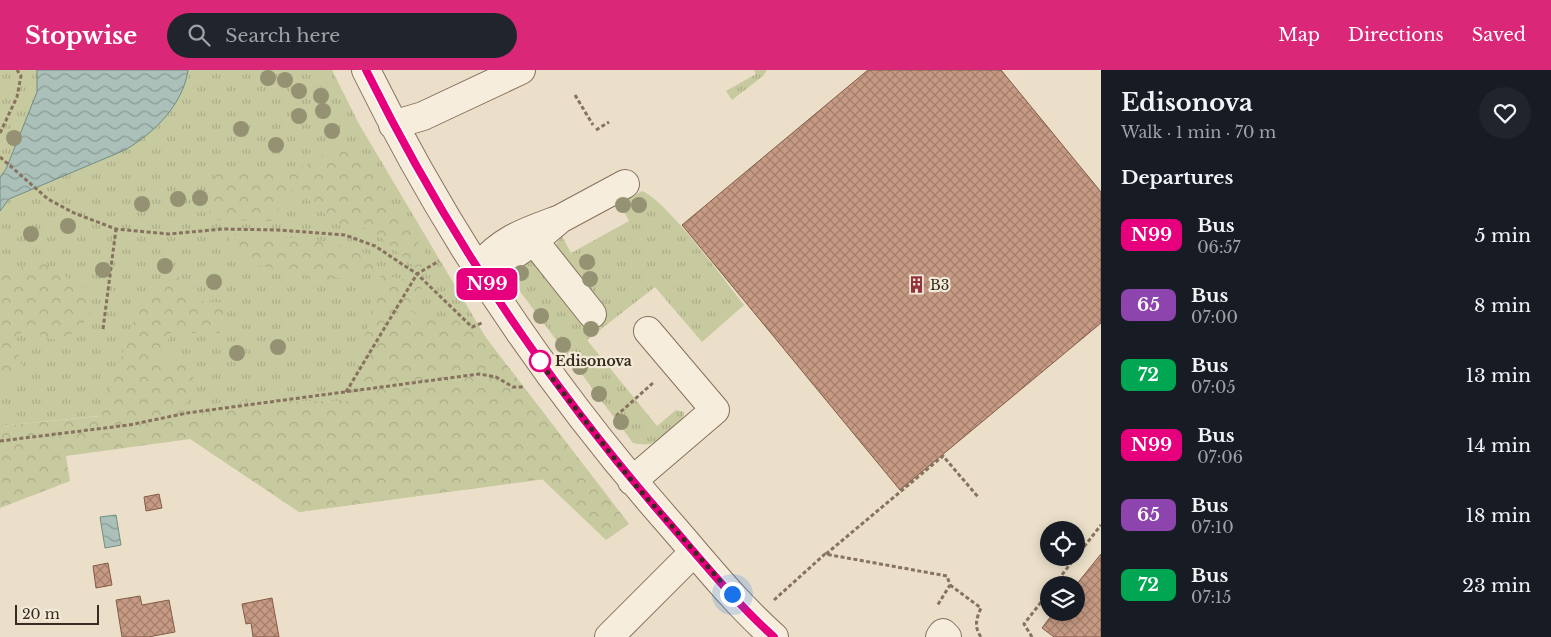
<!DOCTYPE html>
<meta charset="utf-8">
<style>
body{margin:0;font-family:"Libre Baskerville",serif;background:#20242c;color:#f1f3f6;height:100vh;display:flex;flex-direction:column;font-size:19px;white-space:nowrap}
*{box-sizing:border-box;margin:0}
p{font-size:16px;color:#9ea1a6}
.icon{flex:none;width:28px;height:28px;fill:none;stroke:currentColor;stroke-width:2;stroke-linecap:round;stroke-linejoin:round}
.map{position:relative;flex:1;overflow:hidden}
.details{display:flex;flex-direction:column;background:#171b24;width:450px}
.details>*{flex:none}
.badge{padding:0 10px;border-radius:8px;font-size:18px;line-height:32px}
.buttons{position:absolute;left:1040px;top:451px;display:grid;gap:10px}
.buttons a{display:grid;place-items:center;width:45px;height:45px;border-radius:50%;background:#171b24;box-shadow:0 2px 12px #0003;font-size:25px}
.scale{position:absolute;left:15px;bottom:12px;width:84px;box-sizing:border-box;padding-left:5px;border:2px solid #382b22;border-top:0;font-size:14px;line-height:18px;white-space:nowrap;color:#382b22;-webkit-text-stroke:4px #f3ead8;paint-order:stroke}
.you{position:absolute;width:25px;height:25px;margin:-12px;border:4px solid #fff;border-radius:50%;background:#1a73e8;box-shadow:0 0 0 8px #1a73e833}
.map>.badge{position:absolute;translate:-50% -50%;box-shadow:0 0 0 2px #fff}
h2{padding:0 20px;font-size:19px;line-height:45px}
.round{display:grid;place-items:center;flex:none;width:52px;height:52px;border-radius:26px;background:#20242c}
.head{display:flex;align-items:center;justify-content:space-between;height:85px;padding:0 20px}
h1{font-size:24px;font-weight:800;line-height:38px}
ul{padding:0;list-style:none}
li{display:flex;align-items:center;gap:15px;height:70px;padding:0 20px}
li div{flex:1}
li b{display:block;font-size:19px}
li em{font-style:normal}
li .badge{min-width:55px;font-weight:700;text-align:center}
header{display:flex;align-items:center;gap:30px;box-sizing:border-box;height:70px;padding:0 25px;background:#db2777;color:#fff}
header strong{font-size:24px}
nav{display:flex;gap:28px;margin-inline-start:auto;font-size:18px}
.search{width:350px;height:45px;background:#20242c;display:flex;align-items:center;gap:12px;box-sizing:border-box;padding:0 18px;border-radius:28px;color:#9ea1a6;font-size:19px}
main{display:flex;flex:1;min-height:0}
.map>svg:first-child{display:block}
.grass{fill:url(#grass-tufts)}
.forest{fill:url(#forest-crowns)}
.water{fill:url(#water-waves);stroke:#718e85}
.building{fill:url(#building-cross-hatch);stroke:#845b47}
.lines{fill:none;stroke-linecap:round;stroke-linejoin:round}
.minor-casing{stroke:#87715f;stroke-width:30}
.path{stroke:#87715f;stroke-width:3;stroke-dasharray:4 2.5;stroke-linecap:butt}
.minor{stroke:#f7eddc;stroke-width:28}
.tree{fill:#949272}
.line-casing{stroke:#fff;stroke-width:11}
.line{stroke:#e6007e;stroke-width:8}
.walk{stroke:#382b22;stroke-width:5;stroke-dasharray:0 9}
.stop-dot{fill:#fff;stroke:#e6007e;stroke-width:2.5}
.labels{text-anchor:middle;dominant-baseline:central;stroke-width:4.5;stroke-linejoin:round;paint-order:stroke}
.poi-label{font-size:14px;fill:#382b22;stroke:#f3ead8;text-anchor:start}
.stop-label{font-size:14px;font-weight:bold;fill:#382b22;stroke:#f3ead8;text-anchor:start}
</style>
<header>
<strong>Stopwise</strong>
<div class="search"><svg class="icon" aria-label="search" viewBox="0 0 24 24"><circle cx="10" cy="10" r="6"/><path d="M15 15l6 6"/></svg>Search here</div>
<nav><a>Map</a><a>Directions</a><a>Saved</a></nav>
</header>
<main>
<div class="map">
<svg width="1101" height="567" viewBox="0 0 1101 567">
<defs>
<pattern id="grass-tufts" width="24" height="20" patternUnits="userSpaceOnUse" patternTransform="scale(1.25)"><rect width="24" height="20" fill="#c7c99e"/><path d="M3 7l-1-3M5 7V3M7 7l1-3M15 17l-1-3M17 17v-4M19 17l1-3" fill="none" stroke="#acad88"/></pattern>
<pattern id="forest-crowns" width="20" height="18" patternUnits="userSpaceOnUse" patternTransform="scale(1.25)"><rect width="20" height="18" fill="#c7c99e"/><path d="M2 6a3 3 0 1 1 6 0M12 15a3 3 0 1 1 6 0" fill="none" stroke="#acad88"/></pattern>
<pattern id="water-waves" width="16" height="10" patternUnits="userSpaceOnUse" patternTransform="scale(1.25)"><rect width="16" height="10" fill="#aac0b8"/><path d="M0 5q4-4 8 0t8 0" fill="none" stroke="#8b9c95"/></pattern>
<pattern id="building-cross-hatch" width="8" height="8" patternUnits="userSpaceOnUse" patternTransform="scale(1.25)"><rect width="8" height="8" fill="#c69a83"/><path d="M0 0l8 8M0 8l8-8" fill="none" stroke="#a27e6b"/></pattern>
</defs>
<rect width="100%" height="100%" fill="#ebdfc9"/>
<path class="grass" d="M0,0h332l27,54 209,352 -269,36 -55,-111 -244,25z
M754,0h13l-4,6 -31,24 -6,-9 30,-17z
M642,121c24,9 83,90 102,114l-42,37 -47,-55 -68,53 70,86 19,-16 8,2c1,11 -23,29 -34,32 -6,1 -11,0 -17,-1l-123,-165v-5l16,-13 10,3 18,-16 8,-11 9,17 58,-32 -9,-17z"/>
<path class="forest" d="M335,78l25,7 70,106 -12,9 -47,-41 -34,-5 -34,-29 -13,-5 -18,31 -64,-1 8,-50 85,-2z
M231,164l78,5 50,10 16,14 -3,10 -48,7 -71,-16 -26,-17z
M40,191l46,28 5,27c-26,25 -30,32 -63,12l-15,11 10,29 -23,21v-115z
M174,201l24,30 30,2 -8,30h-49l-10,27 32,2 1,27 -10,18 60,-6h104l33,-126 28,5 14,7 -19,24 52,9 31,19 142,185 -23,16 -64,-61 -243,33 -109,-73 -124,17 4,25 -70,27v-82l101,-10 39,-113z"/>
<path class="water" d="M37,0h151c-5,35 -34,63 -63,80l-116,49 -9,12v-34l6,-8 31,-77z
M116,445l5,30 -16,3 -5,-31z"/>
<path class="building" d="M868,0h133l100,122v131l-201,167 -218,-265z
M159,424l3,14 -16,3 -2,-14z
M1101,484v83h-47l-12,-9 12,-16h22v-27z
M108,493l4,22 -16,3 -3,-22z
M140,526l2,9 27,-5 6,32 -27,5h-26l-6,-37z
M272,528l7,39h-26l-2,-14 -5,1 -4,-20z"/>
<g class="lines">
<defs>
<path id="minor" d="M366,0c81,165 184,318 306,456 33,38 65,78 102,111
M393,55l30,-9 98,-46
M560,149c-35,13 -59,20 -83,50l22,-4 35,-24 26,-22 65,-35
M534,171l58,73
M632,411l83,-71 -67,-79
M609,567l85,-85
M940,567l3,-4 4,4"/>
</defs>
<use href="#minor" class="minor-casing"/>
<path class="path" d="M575,25l18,30
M596,60l13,-8
M0,63l17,-36 4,-21 -4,-6
M0,87l48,42 26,14 42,16 53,5 54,-5 55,1 67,5 30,11 42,28 55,53 10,-4
M103,259l13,-100
M346,322l71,-118 22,-13
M616,346l38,-34
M0,371l129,-16 58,-12 292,-39 17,3 17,10h11
M826,484l117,-98 36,42
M1076,487l25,-32
M950,515l31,23c-5,11 -7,19 0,29
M1054,515l21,-27
M774,530l51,-46 122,22 3,9 -13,21
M1032,567l-8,-13 25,-32"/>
<use href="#minor" class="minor"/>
</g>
<g class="tree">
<circle cx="268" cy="8" r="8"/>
<circle cx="285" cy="10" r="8"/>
<circle cx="299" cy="21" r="8"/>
<circle cx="321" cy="26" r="8"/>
<circle cx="323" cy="41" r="8"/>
<circle cx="299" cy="46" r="8"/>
<circle cx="241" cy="59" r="8"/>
<circle cx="332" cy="61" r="8"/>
<circle cx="14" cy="68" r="8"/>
<circle cx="276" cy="75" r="8"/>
<circle cx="200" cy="128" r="8"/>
<circle cx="178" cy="129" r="8"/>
<circle cx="142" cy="134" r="8"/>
<circle cx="623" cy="135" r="8"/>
<circle cx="639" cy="135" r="8"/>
<circle cx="68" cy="156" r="8"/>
<circle cx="31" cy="164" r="8"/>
<circle cx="587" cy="192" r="8"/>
<circle cx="165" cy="196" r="8"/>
<circle cx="103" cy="200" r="8"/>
<circle cx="521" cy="203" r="8"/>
<circle cx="590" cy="209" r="8"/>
<circle cx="214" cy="212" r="8"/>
<circle cx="541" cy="246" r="8"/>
<circle cx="591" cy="259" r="8"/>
<circle cx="563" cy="275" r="8"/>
<circle cx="278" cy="277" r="8"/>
<circle cx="237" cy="283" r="8"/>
<circle cx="580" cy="297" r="8"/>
<circle cx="599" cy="324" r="8"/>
<circle cx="621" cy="352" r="8"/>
</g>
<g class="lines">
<defs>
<path id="line" d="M366,0c81,164 183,316 303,453 34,39 67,80 105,114"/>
</defs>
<use href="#line" class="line-casing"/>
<use href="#line" class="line"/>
<path class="walk" d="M540,291l-2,-1 94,121 100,113"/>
</g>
<defs>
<symbol id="building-bare" viewBox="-9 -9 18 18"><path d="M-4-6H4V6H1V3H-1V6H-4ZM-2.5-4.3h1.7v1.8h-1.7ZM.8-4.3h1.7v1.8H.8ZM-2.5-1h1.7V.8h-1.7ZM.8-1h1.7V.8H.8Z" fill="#91343c" stroke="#f3ead8" stroke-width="2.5" paint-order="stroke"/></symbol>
</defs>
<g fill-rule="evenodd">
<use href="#building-bare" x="904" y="202" width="25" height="25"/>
</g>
<circle class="stop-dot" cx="540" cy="291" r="10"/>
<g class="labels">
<g class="poi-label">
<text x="930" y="215">B3</text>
</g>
<g class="stop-label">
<text x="555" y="291">Edisonova</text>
</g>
</g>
</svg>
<div class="buttons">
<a><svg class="icon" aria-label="locate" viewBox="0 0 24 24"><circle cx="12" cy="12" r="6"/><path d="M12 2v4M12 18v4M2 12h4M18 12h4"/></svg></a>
<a><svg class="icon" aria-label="layers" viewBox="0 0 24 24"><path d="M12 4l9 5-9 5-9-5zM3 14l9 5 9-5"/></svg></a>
</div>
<div class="scale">20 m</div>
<div class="you" style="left:732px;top:524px"></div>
<b class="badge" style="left:487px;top:214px;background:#e6007e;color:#fff">N99</b>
</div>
<section class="details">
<div class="head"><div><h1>Edisonova</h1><p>Walk · 1 min · 70 m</p></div><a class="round"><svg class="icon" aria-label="heart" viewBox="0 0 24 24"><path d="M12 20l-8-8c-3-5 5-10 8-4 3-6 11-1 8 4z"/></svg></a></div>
<h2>Departures</h2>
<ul>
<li><span class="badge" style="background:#e6007e;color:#fff">N99</span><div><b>Bus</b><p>06:57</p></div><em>5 min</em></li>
<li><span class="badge" style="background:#8e44ad;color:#fff">65</span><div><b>Bus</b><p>07:00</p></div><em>8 min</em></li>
<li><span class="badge" style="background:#00a651;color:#fff">72</span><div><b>Bus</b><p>07:05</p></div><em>13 min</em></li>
<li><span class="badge" style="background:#e6007e;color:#fff">N99</span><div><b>Bus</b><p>07:06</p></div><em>14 min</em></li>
<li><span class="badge" style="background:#8e44ad;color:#fff">65</span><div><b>Bus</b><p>07:10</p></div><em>18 min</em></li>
<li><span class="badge" style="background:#00a651;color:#fff">72</span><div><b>Bus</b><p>07:15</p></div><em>23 min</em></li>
</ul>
</section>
</main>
